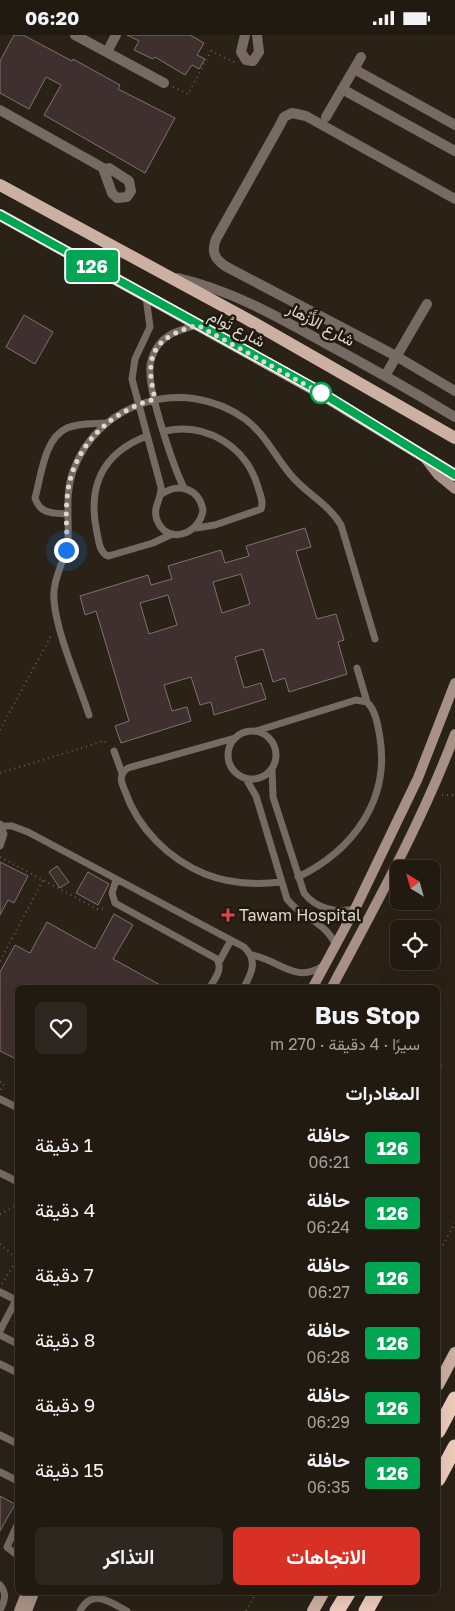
<!DOCTYPE html>
<html lang="ar">
<meta charset="utf-8">
<style>
body{margin:0;font-family:"Golos Text",Vazirmatn,sans-serif;background:#2d271f;color:#f1f3f6;direction:rtl;height:100vh;display:flex;flex-direction:column;font-size:19px;white-space:nowrap}
*{box-sizing:border-box;margin:0}
p{font-size:16px;color:#a2a19f}
.icon{flex:none;width:28px;height:28px;fill:none;stroke:currentColor;stroke-width:2;stroke-linecap:round;stroke-linejoin:round}
.map{position:relative;flex:1;overflow:hidden;direction:ltr}
.details{position:absolute;left:15px;top:950px;width:425px;height:610px;display:flex;flex-direction:column;background:#201a11;border-radius:8px;box-shadow:0 5px 20px #0002,0 0 0 1px #3d3831;direction:rtl}
.details>*{flex:none}
.badge{padding:0 10px;border-radius:4px;font-size:18px;line-height:32px}
.needle{width:32px;rotate:323deg}
.tools{position:absolute;left:390px;top:825px;display:grid;gap:10px}
.tools a{display:grid;place-items:center;width:50px;height:50px;border-radius:8px;background:#201a11;box-shadow:0 5px 20px #0002,0 0 0 1px #3d3831;font-size:25px}
.you{position:absolute;width:25px;height:25px;margin:-12px;border:4px solid #fff;border-radius:50%;background:#1a73e8;box-shadow:0 0 0 8px #1a73e833}
.map>.badge{position:absolute;translate:-50% -50%;box-shadow:0 0 0 2px #fff}
h2{padding:0 20px;font-size:19px;line-height:45px}
.round{display:grid;place-items:center;flex:none;width:52px;height:52px;border-radius:8px;background:#2d271f}
.overview{display:flex;align-items:center;justify-content:space-between;height:85px;padding:0 20px}
h1{font-size:24px;font-weight:700;line-height:38px}
.button{display:flex;gap:10px;margin-top:auto;padding:10px 20px}
.button a{flex:1;height:58px;border-radius:8px;background:#d93025;color:#fff;font-size:20px;font-weight:700;line-height:58px;text-align:center}
.button a+a{background:#2d271f;color:#f1f3f6}
ul{padding:0;list-style:none}
li{display:flex;align-items:center;gap:15px;height:65px;padding:0 20px}
li div{flex:1}
li b{display:block;font-size:19px}
li em{font-style:normal}
li .badge{min-width:55px;font-weight:700;text-align:center}
.status{display:flex;justify-content:space-between;align-items:center;height:35px;padding:0 25px;background:#201a11;direction:ltr}
.status svg{height:14px;fill:currentColor}
.map>svg:first-child{display:block}
.building{fill:#3f2f2f;stroke:#82706f;fill-rule:evenodd}
.lines{fill:none;stroke-linecap:round;stroke-linejoin:round}
.path{stroke:#645c53;stroke-width:2;stroke-dasharray:1 4;stroke-linecap:butt}
.lane{stroke:#776963;stroke-width:7}
.street{stroke:#776963;stroke-width:10}
.secondary{stroke:#a79187;stroke-width:10}
.primary{stroke:#ccb0a2;stroke-width:12}
.highway{stroke:#eeccbc;stroke-width:15}
.line-casing{stroke:#fff;stroke-width:11}
.line{stroke:#00a651;stroke-width:8}
.walk{stroke:#ded8d1;stroke-width:5;stroke-dasharray:0 9}
.stop-dot{fill:#fff;stroke:#00a651;stroke-width:2.5}
.health-dot{fill:#e0444e;stroke:#21190e;stroke-width:2}
.labels{text-anchor:middle;dominant-baseline:central;stroke-width:5;stroke-linejoin:round;paint-order:stroke}
.street-label{font-size:16px;fill:#ded8d1;stroke:#21190e}
.poi-label{font-size:16px;fill:#ded8d1;stroke:#21190e;text-anchor:start}
</style>
<div class="status"><b>06:20</b><svg viewBox="0 0 49 12"><path d="M0 12V9h3v3zM5 12V6h3v6zM10 12V3h3v9zM15 12V0h3v12zM26 1h20v11H26zM47 4h2v5h-2z"/></svg></div>
<div class="map">
<svg width="455" height="1576" viewBox="0 0 455 1576">
<rect width="100%" height="100%" fill="#2a2217"/>
<path class="building" d="M14,0h9l49,26 1,-2 47,26 -2,4 57,29 -30,55 -101,-58 17,-30 -15,-8 -17,32 -29,-16v-32z
M127,0h63l14,8 -7,12 8,4 -6,10 -7,-4 -7,10 -30,-18 -2,2 -19,-9 5,-9z
M24,280l29,17 -18,32 -29,-17z
M305,493l6,19 -15,4 21,68 19,-5 8,26 -6,2 9,32 -58,18 -4,-14 -12,4 -10,-33 -28,8 9,31 17,-5 5,16 -52,16 -3,-13 -11,3 -9,-28 -27,8 8,26 15,-4 4,14 -70,22 -6,-17 14,-5 -33,-110 -11,4 -5,-19 68,-21 3,10 21,-6 -4,-13 53,-16 4,13 24,-7 -3,-10zM241,539l9,30 -28,9 -9,-31zM168,560l9,30 -28,9 -9,-31z
M0,827l28,14 -14,27 -6,-3 -8,15z
M57,831l12,16 -9,6 -11,-16z
M88,837l21,12 -11,21 -22,-12z
M114,879l19,11 -20,34 51,28h-146v73l-18,-9v-79l15,-27 15,8 17,-31 48,27z
M0,1461l15,8 -15,27z"/>
<g class="lines">
<path class="path" d="M173,52l15,7 23,-43 25,12
M0,695l51,-94
M0,738l104,-32 4,5
M442,760h13
M0,822l97,52 10,-1
M0,926l43,-81
M0,1047l4,2 -4,7
M0,1179l18,-9
M0,1209l17,15
M438,1219l17,-31
M2,1249l16,-26
M246,1576l10,-18"/>
<path class="lane" d="M146,262l4,30 -15,32 -3,20 29,108c1,12 -9,20 -4,33 10,26 43,14 46,-10 -4,-21 -24,-28 -41,-16
M165,396c41,-9 81,15 93,56 2,7 6,15 3,22l-46,16 -19,3
M147,401c-45,17 -60,51 -50,97 2,8 2,19 11,23l4,-1 41,-12 19,-9
M184,453c-11,-22 -34,-92 -34,-115 -1,-9 2,-18 7,-26 9,-14 25,-18 40,-22
M67,479c-15,-1 -27,0 -32,-16 6,-21 9,-60 32,-70 11,-5 26,-4 39,-5
M357,633l10,34
M89,680c-10,-31 -33,-83 -35,-115 -2,-22 12,-40 14,-62 1,-24 -3,-44 5,-67 26,-71 112,-95 172,-52 20,15 30,37 45,55 15,19 39,30 51,51l34,114
M228 720a24 24 0 1 1 48 0a24 24 0 1 1-48 0Z
M256,696l100,-31 11,2c9,9 11,24 13,36 10,63 -28,113 -82,139
M235,703l-107,30c-10,7 -7,14 -3,23 13,38 44,68 80,83 25,10 50,11 76,8
M114,716l8,22
M272,734l1,28 31,96c12,16 33,20 51,16
M246,744l10,17 31,103c15,20 37,21 49,46
M0,789l4,10 -4,12
M2,791h10l16,6 216,115c14,13 8,26 0,40
M116,845l-4,13 3,10 102,56c6,11 -2,19 -7,28
M251,920c26,3 44,30 72,11
M219,927l12,-22
M438,1030v1
M0,1064l18,9
M0,1138l18,9
M0,1257l18,9
M0,1296l16,-31
M0,1300l18,9
M0,1329l18,9
M0,1400l18,9
M0,1437l18,9
M18,1488l-11,24 11,9
M0,1550c7,8 5,16 0,25
M80,1576c12,-23 30,-9 47,0"/>
<path class="street" d="M75,0l89,48
M245,0l-4,17 5,8 7,1 6,-9 -2,-17
M107,17l9,-17
M354,34l101,56
M342,54l113,62
M0,75l105,59
M326,82l35,-60
M109,133l20,13 2,10 -4,6 -10,1 -5,-5 -8,-22z
M455,164l-149,-83 -14,-3 -8,4 -4,8 -64,114c-5,13 -1,20 9,27l171,90 59,35
M178,243c52,12 99,38 145,64 45,24 89,49 132,75
M385,341l42,-72"/>
<path class="secondary" d="M425,423l13,17 17,14
M313,952l42,-78 63,-131 37,-95
M332,952c44,-83 90,-165 123,-253
M19,1576l7,-18
M27,1576l7,-18"/>
<path class="primary" d="M0,150l247,134 208,119
M0,180l312,173 143,87
M438,1350l17,-32
M313,1576l10,-18"/>
<path class="highway" d="M438,1396l17,-32
M438,1444l17,-32
M337,1576l11,-18
M366,1576l10,-18"/>
</g>
<g class="lines">
<defs>
<path id="line" d="M0,180l312,172 143,88"/>
</defs>
<use href="#line" class="line-casing"/>
<use href="#line" class="line"/>
<path class="walk" d="M66,515c2,-17 -1,-33 1,-50 3,-51 41,-88 88,-101 -11,-44 -2,-61 42,-74l129,71 -5,-3"/>
</g>
<circle class="stop-dot" cx="321" cy="358" r="10"/>
<path class="health-dot" d="M225.5 872.5h5v5h5v5h-5v5h-5v-5h-5v-5h5z"/>
<g class="labels">
<g class="street-label">
<text transform="translate(321 289) rotate(28)">شارع الأَزْهار</text>
<text transform="translate(237 293) rotate(28)">شارع تُوام</text>
</g>
<g class="poi-label">
<text x="239" y="880">Tawam Hospital</text>
</g>
</g>
</svg>
<div class="tools">
<a><svg class="needle" viewBox="-14 -14 28 28"><path d="M0-13l5 13h-10z" fill="#e53935"/><path d="M0 13l5-13h-10z" fill="#a2a19f"/></svg></a>
<a><svg class="icon" aria-label="locate" viewBox="0 0 24 24"><circle cx="12" cy="12" r="6"/><path d="M12 2v4M12 18v4M2 12h4M18 12h4"/></svg></a>
</div>
<div class="you" style="left:66px;top:515px"></div>
<b class="badge" style="left:92px;top:231px;background:#00a651;color:#fff">126</b>
<section class="details">
<div class="overview"><div><h1>Bus Stop</h1><p>سيرًا · 4 دقيقة · 270 m</p></div><a class="round"><svg class="icon" aria-label="heart" viewBox="0 0 24 24"><path d="M12 20l-8-8c-3-5 5-10 8-4 3-6 11-1 8 4z"/></svg></a></div>
<h2>المغادرات</h2>
<ul>
<li><span class="badge" style="background:#00a651;color:#fff">126</span><div><b>حافلة</b><p>06:21</p></div><em>1 دقيقة</em></li>
<li><span class="badge" style="background:#00a651;color:#fff">126</span><div><b>حافلة</b><p>06:24</p></div><em>4 دقيقة</em></li>
<li><span class="badge" style="background:#00a651;color:#fff">126</span><div><b>حافلة</b><p>06:27</p></div><em>7 دقيقة</em></li>
<li><span class="badge" style="background:#00a651;color:#fff">126</span><div><b>حافلة</b><p>06:28</p></div><em>8 دقيقة</em></li>
<li><span class="badge" style="background:#00a651;color:#fff">126</span><div><b>حافلة</b><p>06:29</p></div><em>9 دقيقة</em></li>
<li><span class="badge" style="background:#00a651;color:#fff">126</span><div><b>حافلة</b><p>06:35</p></div><em>15 دقيقة</em></li>
</ul>
<div class="button"><a>الاتجاهات</a><a>التذاكر</a></div>
</section>
</div>
